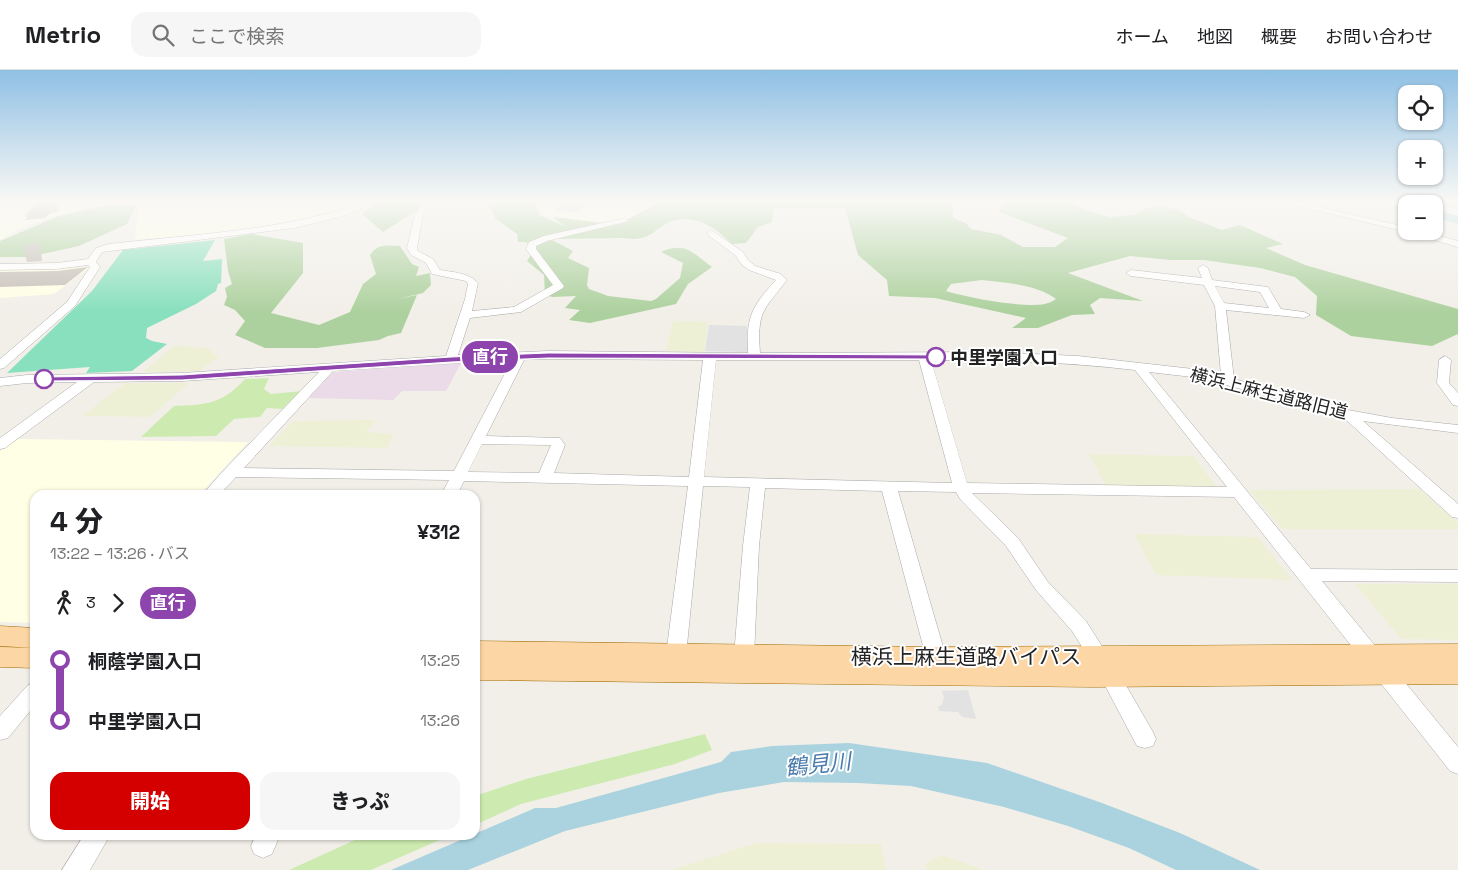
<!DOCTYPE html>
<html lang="ja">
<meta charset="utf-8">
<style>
body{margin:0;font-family:"Space Grotesk","Noto Sans JP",sans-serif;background:#f6f6f6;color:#202124;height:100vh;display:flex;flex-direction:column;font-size:19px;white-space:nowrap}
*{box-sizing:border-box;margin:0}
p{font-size:16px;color:#757577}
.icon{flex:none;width:28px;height:28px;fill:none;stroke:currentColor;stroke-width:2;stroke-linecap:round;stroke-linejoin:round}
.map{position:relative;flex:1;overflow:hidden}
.drawer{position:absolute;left:30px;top:420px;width:450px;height:350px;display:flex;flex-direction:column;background:#fff;border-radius:15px;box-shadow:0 1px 4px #0004}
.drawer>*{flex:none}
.badge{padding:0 10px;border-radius:16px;font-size:18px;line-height:32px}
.tools{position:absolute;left:1398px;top:15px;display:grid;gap:10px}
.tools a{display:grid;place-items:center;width:45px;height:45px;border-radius:10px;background:#fff;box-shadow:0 1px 4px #0004;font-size:25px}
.map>.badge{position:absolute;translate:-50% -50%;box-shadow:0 0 0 2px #fff}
.legs{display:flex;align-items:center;gap:8px;height:55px;padding:0 20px;font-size:16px}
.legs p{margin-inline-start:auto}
.overview{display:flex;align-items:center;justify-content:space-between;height:85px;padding:0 20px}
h1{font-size:28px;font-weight:800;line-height:38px}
.primary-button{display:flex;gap:10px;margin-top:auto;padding:10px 20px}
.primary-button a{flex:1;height:58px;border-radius:15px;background:#d40000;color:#fff;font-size:20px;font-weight:800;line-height:58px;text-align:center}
.primary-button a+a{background:#f6f6f6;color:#202124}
ul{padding:0 20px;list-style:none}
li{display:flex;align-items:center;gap:18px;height:60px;font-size:19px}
li i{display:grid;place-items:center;width:8px;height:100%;margin:0 6px;background:currentColor}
li i::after{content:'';width:12px;height:12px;margin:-6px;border:4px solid;border-radius:50%;background:#fff}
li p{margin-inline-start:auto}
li:first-child i{background:linear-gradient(#0000 50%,currentColor 0)}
li:last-child i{background:linear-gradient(currentColor 50%,#0000 0)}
header{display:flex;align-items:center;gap:30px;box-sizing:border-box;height:70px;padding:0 25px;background:#fff;border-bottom:1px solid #e0e0e0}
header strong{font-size:24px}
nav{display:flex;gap:28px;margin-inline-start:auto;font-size:18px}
.search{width:350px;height:45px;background:#f6f6f6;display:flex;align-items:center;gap:12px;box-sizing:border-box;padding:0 18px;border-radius:15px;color:#757577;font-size:19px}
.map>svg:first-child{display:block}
.industrial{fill:#ebdbe8}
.education{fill:#ffffe5}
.farmland{fill:#eef0d5}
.grass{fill:#cdebb0}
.forest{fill:#add19e;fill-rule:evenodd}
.pitch{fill:#88e0be}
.parking{fill:#e2e2e2}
.water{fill:#aad3df}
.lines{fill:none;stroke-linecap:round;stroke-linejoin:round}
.river{fill:#aad3df;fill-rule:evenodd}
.building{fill:#c7bfb8}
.minor-casing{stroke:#a9a9a9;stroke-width:1}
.major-casing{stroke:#a06b00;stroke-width:1}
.minor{fill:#fff;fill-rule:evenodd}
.major{fill:#fcd6a4;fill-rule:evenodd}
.line-1{fill:#8e44ad;stroke:#fff}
.stop-1-dot{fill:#fff;stroke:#8e44ad;stroke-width:2.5}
.labels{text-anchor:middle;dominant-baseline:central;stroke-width:4;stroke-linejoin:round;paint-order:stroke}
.stop-label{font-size:18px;font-weight:bold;fill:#222;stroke:#fff;text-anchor:start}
.street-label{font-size:18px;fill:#222;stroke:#fff}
.near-street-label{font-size:21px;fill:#222;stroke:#fff}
.near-water-label{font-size:22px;font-style:italic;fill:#4a7aab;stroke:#fff}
</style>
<header>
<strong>Metrio</strong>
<div class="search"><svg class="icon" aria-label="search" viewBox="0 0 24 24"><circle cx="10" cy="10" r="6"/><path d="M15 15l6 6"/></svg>ここで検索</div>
<nav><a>ホーム</a><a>地図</a><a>概要</a><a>お問い合わせ</a></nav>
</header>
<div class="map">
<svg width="1458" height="800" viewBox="0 0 1458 800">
<rect width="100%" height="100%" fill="#f2efe9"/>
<path class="industrial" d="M461,293l-15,28h-44l-9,9 -84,-2 24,-26z"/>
<path class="education" d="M0,130h374l-65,20 -57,9 -117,11 4,-35h-30l-51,10 -39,14 -19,11z
M535,130h136l-44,18 -24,4 -59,-6z
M90,197l-36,27 -54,4v-28z
M15,369l233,3 -49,53h-164v128l-35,-1v-171z"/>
<path class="farmland" d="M673,251l35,1 -4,30 -38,-1z
M174,276l33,2 12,9 -19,14 -57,1z
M125,313h64l-39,34 -68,-1z
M376,350l-10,12 27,2 -6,14 -118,-2 24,-25z
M1089,384l105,2 24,33 -112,-3z
M1419,419l39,34v6h-176l-33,-39z
M1134,464l124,3 34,43 -136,-5z
M1355,514h103v56l-57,-1z
M757,773l124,1 5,26h-215z
M942,785l42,15h-58l-1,-6z"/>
<path class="grass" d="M269,308l-5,11 7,5 31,-3 -20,18 -15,-1 -7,9 -26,2 -18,17 -75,1 33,-31c32,-1 48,-2 71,-27z
M705,664l7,16 -37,14 -154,40 -46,21v-29l51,-17z
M366,765h85l-80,35h-82z"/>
<path class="forest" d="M394,130h30l-8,11 -33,21 -21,-18 12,-9z
M486,130h47l6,15 25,11 -11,-9 48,6 28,-4 34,-19h290v18l13,5 5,6 30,6 22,12h32l13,-9 -69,-26 5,-12h63l18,10 24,7 26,-2 8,-6 16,-3 20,4 10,7 33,13 18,-5 43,19 -17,4 39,17 153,44v25l-26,12 -81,-10 -35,-21 1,-19 -22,-19 -35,-9 -56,-8h-33l-41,-4 -62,17 75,28 -43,-3 -10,7 5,9 -23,1 -34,13h-26l14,-10 -91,-20 -46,-2 -2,-16 -29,-25 -13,-47h-71l-2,14 -14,5 -12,16 -14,1c-14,-14 -34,-29 -56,-24 -24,6 -21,23 -53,18l-74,1 -9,3 12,-2 21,11 -5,7 21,10 -2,17 2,4 19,7 43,5 5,-2 24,-21 3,-15 -22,-11c24,-11 32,1 51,15l-24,17 -12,20 -86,19 -21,-3 11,-10 -15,-2 11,-12 -24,1 -7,-3 -1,-19 -17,-14 9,-14 -11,-5h-7l-1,-8 -21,-15zM982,210c24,3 54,4 74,19 -3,2 -7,4 -11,5 -23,4 -76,-6 -99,-13l5,-7z
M109,135l27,1 -9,18 -48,22 -51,11h-28v-16l59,-25z
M251,164l52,9v30l-32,40 48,12 31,-13 13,-28 13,-10 -6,-19c7,-11 17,-10 30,-9l12,18 7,3 -3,9 14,-3 1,12 -8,8 -26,6 20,-4 -16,38 -13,3 -9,4 -62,8h-52l-30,-13 10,-14 -10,-11 -11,-5 3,-8 -2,-9 7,-4 -4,-13 -4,-32z"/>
<path class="pitch" d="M215,170l-12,21 19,-2 -1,24 -3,1 -2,7 -20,13 -49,24 -1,10 6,3 15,3 -35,27 -46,2 4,-6 -83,6 85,-82 31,-41z"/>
<path class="parking" d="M563,132l24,1 -9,10 -23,-3z
M709,255l38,1 2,23 -4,3 -40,-1z
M968,620l8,29 -14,-2 -4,-5 -19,-1 -1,-5 4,-1 2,-8 -2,-6z"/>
<path class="water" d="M849,673l138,20 115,40 78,30 80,37h-84l-47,-22 -61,-22 -64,-19 -93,-21 -53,-3 -74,-1 -65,11 -154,38 -97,39h-77l144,-62h21l165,-46 10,-10 41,-6z"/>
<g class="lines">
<path class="river" d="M1434,137l24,7v10l-24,-7z"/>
</g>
<path class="building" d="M39,130h25l-7,8 1,4 -7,1 -6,5 -20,2 3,-4 -4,1z
M40,172l2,19 -15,1 -4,-16z
M88,197l-23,18 -65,2v-15l57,-1z"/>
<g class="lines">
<defs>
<path id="minor" d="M369,130h13l-38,16 -50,12 -192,24 -6,10 4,5 -25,39 -71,62 -4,1v-10l67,-57 23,-35 -2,-2 -31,4 -57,1v-6l57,-1 31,-4 8,-11 13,-4c86,-10 179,-13 260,-44z
M426,130h9l-12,14 -6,34 1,3 15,8 7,11c12,2 30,3 38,13l-6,28 42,-4 39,-22 -27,-36 3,-7 15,-6 81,-18 4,3 -82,20 -11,5v3l28,37 -1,2 -42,24 -51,6 -12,37 90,-4 200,2c-2,-36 4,-47 28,-73l-27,-10 -8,-6 -5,-8 -28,-21 -1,-2 4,-3 32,22 5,8 7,6 26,8 6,6c-24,31 -30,31 -27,73l230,-1 88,4 124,14 19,5 -6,-69 -11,-21 -73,-9 -5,-3 5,-3 71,8 -4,-10 5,-3 5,3 4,12 56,7 13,22 23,3 6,3 -6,3 -78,-8 8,69 114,31 44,8 66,7v8l-95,-12 95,83v14l-6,-1 -109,-100 -142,-39 -52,-6 162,197 147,1v12l-136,-1 136,166v27l-8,-3 -216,-274 -262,-4 46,45 30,44 38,39 22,35 -3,5 -7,3 -7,-3 -19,-30 -36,-41 -30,-44 -46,-47 -4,-7 -58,-1 48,166 -3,5 -7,3 -7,-3 -3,-5 -44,-166 -117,-3 -6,58 -5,110 -3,5 -7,3 -7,-3 -3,-5 9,-110 7,-59 -47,-1 -17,169 -3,5 -7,3 -7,-3 -3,-5 22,-169 -224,-5 -7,14h-16l8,-15 -213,-3 -17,18h-17l23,-26 94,-97 -137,9 -88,1 -89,66 -5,1v-11l77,-56 -50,1 -27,3v-8l27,-3 155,-2 264,-17 19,-57 3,-15 -2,-3 -34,-7 -6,-11 -15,-8 -4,-7 8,-34zM1215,216l45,6 9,16 -45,-5zM548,289l155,1 -14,117 -135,-4 11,-28 -5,-7 -74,-2 38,-76zM512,290l-58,111 -210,-3 89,-97zM716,290h203l33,123 -248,-6zM931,290c68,0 136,2 204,10l92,117 -260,-4zM482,374l69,1 -12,28 -71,-1z
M1210,130h15l-27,8 -4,-2z
M1272,130h16l118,27v4h16l36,10v6l-51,-15z
M1370,130h17l19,5v4z
M1407,130h14l8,4h-14z
M1433,134h4l21,6v6l-24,-7z
M1445,286l6,4 -2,23 9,10v13l-5,-1 -16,-22 2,-23z
M1110,598l7,2 36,62 3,7 -3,7 -8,2 -8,-2 -37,-70 3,-6z
M35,613v22l-27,33 -8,2v-24l28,-31z
M84,765h26l-20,35h-28z
M256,765h24l-8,19 -9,4 -9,-4 -3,-8z"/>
<path id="major" d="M0,556l35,2v20l-35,-2z
M475,571l461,6 522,-3v40l-365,3 -618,-7z
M0,577l35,1v20l-35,-1z"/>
</defs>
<use href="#minor" class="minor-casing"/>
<use href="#major" class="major-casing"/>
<use href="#minor" class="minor"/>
<use href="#major" class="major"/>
</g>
<linearGradient id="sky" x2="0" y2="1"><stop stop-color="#8fc0e4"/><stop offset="0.54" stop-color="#f9f8f5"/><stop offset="1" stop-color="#f9f8f5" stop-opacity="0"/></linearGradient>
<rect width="1458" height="242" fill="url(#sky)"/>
<path class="line-1" d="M548,283l388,2 4,2 -4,2 -388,-1 -97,4 -269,18 -138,1 -4,-2 4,-2 138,-2 269,-18z"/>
<g class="stop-1-dot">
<circle cx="936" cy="287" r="9"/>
<circle cx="44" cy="309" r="9"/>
</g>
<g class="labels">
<g class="stop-label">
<text x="950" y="287">中里学園入口</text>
</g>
<g class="street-label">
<text transform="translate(1269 323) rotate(14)">横浜上麻生道路旧道</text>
</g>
<g class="near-street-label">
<text x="966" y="586">横浜上麻生道路バイパス</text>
</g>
<g class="near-water-label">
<text transform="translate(818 694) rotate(-6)">鶴見川</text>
</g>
</g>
</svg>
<div class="tools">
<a><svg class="icon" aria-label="locate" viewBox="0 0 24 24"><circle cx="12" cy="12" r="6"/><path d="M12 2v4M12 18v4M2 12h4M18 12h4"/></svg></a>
<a>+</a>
<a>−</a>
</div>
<b class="badge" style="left:490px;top:287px;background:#8e44ad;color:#fff">直行</b>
<section class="drawer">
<div class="overview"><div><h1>4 分</h1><p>13:22 – 13:26 · バス</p></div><b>¥312</b></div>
<div class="legs"><svg class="icon" aria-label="walk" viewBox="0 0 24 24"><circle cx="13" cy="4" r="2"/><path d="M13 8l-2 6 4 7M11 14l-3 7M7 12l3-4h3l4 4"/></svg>3<svg class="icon" aria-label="forward" viewBox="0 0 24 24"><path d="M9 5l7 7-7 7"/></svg><b class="badge" style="background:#8e44ad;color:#fff">直行</b></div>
<ul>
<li><i style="color:#8e44ad"></i><b>桐蔭学園入口</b><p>13:25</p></li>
<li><i style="color:#8e44ad"></i><b>中里学園入口</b><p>13:26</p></li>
</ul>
<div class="primary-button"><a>開始</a><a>きっぷ</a></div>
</section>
</div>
